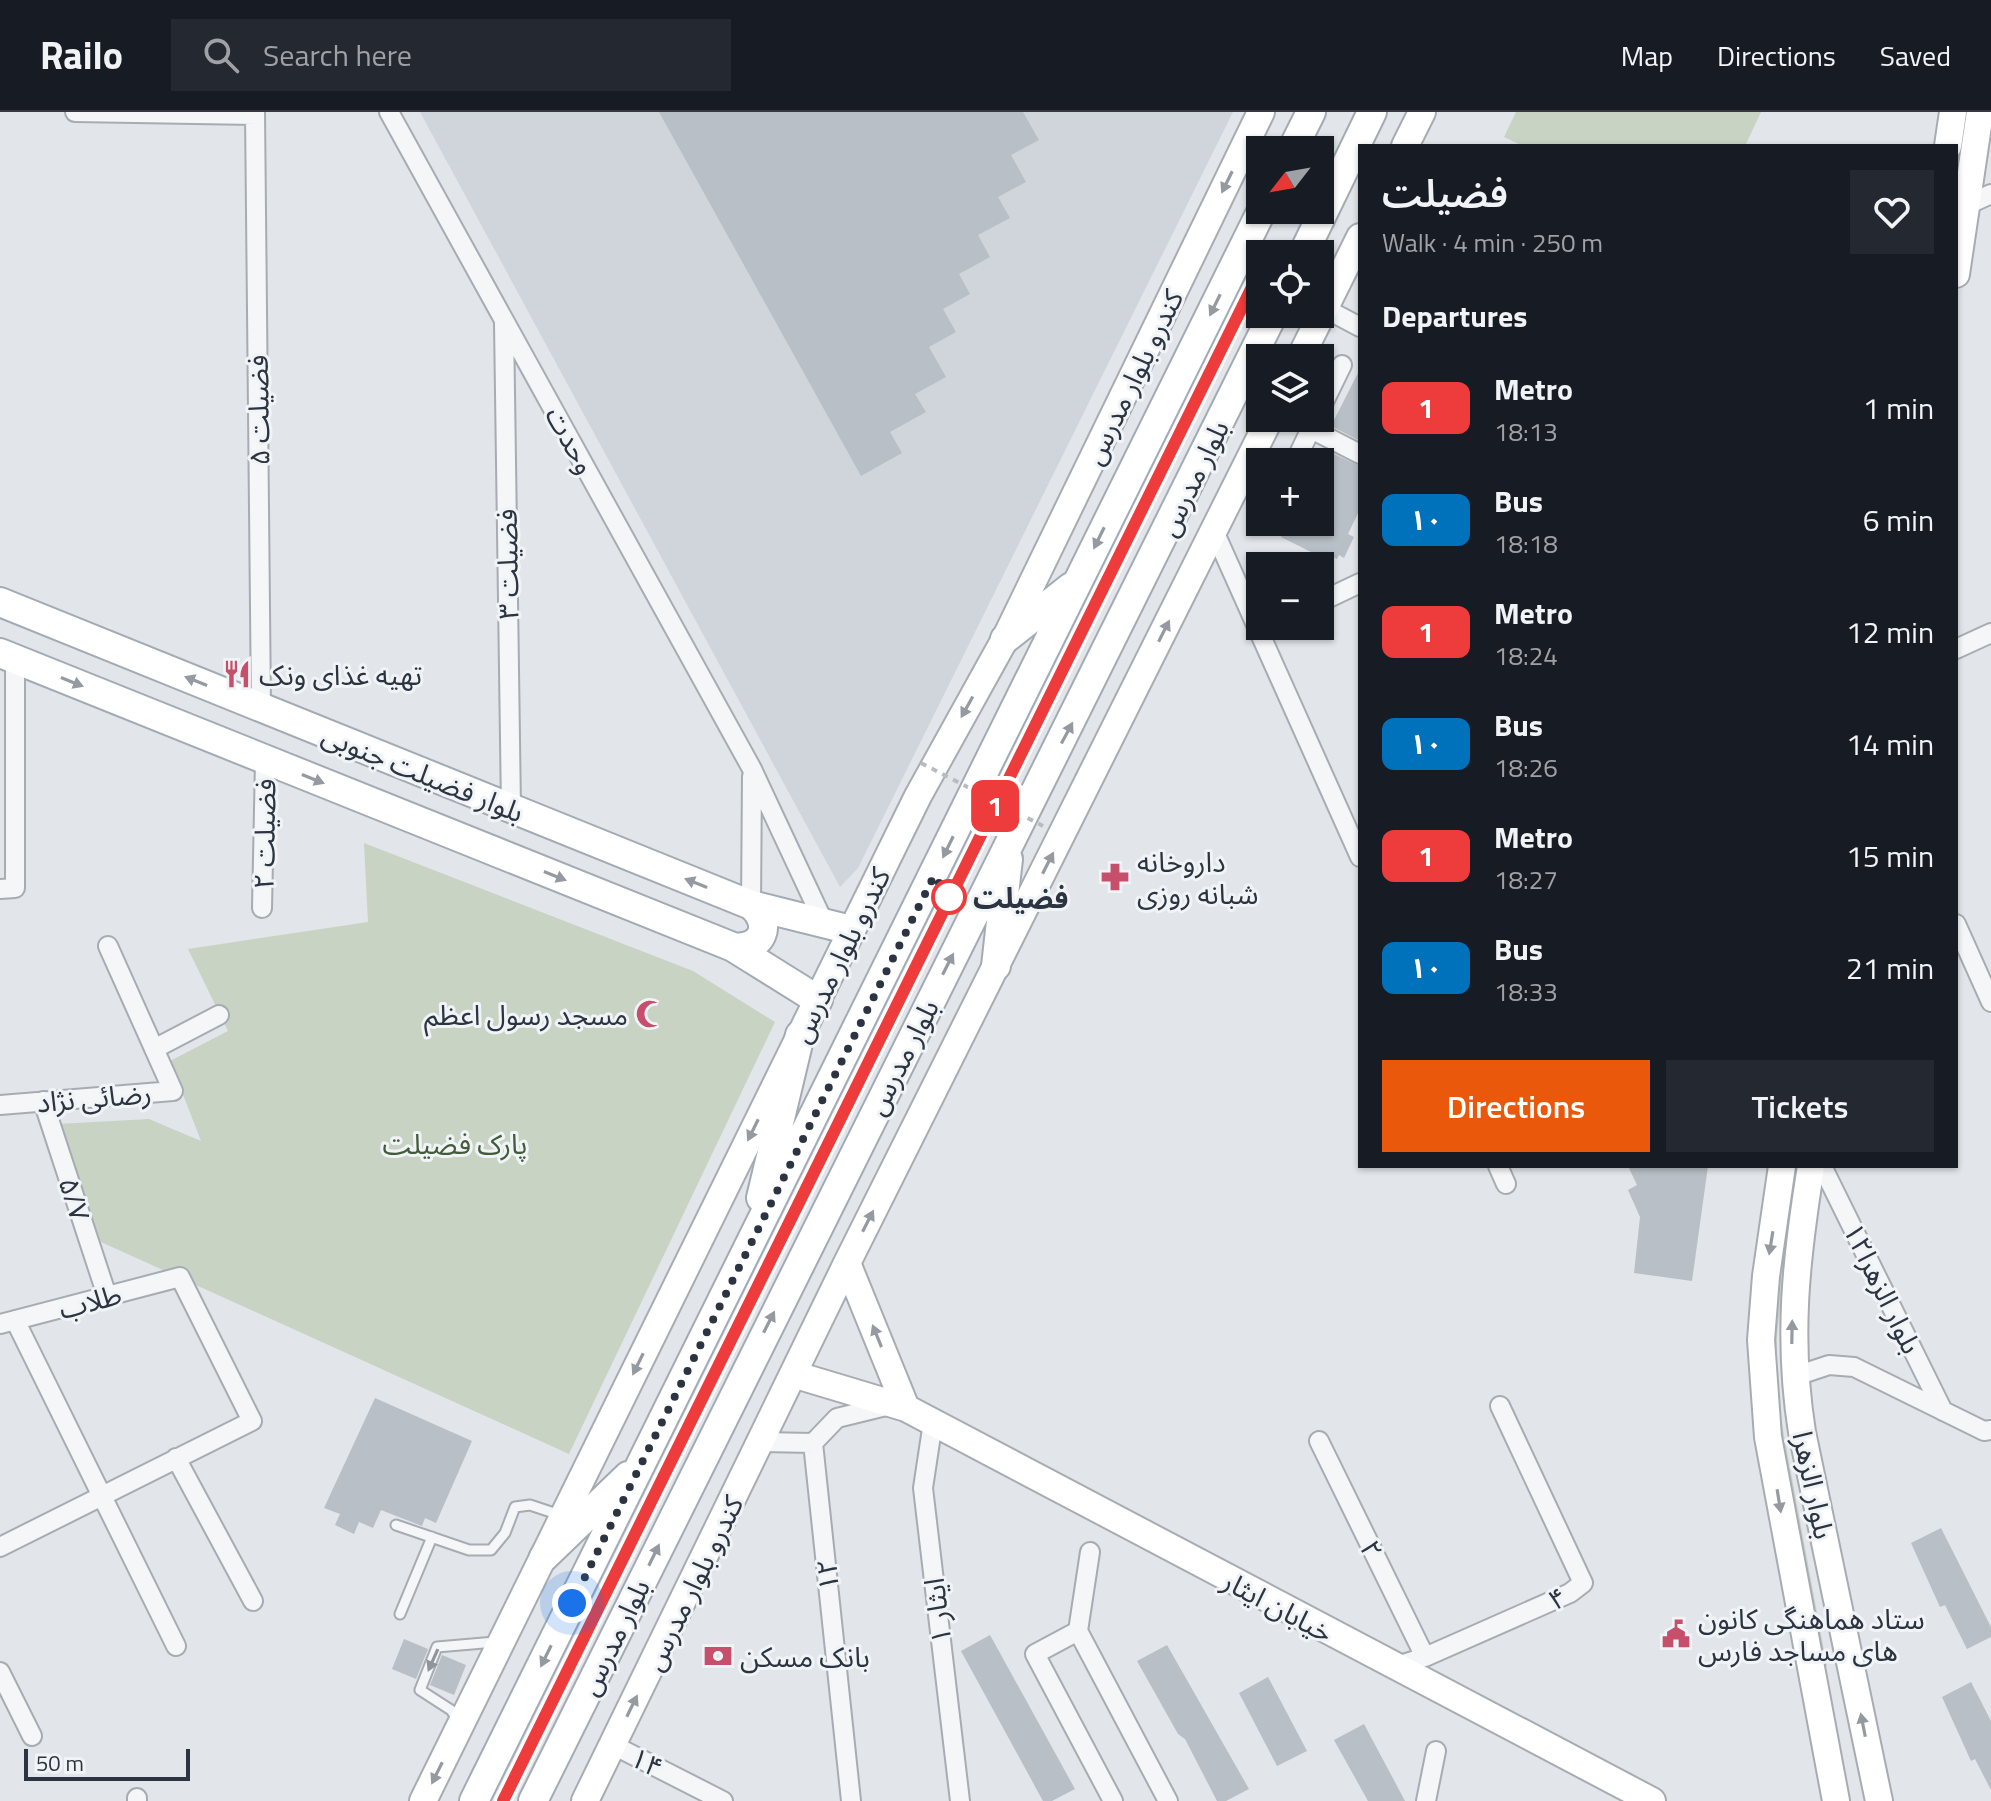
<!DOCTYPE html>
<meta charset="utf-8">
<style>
body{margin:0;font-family:"Titillium Web","Noto Sans Arabic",sans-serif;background:#242831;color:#f1f3f6;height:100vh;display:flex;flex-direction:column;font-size:30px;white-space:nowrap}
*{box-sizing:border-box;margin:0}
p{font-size:26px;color:#9ea1a6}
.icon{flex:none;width:44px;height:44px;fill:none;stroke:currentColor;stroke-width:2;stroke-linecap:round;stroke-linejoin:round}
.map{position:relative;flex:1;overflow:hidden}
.drawer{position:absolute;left:1358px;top:32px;width:600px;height:1024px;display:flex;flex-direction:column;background:#171b24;border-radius:0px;box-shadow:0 2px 6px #0004}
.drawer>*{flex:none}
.badge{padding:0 16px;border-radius:12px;font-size:28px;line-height:52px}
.needle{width:52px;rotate:239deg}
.buttons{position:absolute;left:1246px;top:24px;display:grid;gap:16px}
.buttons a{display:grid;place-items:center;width:88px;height:88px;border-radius:0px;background:#171b24;box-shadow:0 2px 6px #0004;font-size:40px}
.scale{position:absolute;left:24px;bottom:20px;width:166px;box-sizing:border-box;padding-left:8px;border:4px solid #2b3440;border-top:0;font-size:22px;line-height:28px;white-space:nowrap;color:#2b3440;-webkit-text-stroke:6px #f1f4f7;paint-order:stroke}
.you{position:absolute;width:40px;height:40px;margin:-20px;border:6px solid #fff;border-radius:50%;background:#1a73e8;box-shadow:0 0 0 12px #1a73e833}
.map>.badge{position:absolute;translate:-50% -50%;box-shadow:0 0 0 4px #fff}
h2{padding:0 24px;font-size:30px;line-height:72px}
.round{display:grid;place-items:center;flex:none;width:84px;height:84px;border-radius:0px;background:#242831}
.summary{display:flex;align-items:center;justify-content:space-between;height:136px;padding:0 24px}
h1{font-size:38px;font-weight:600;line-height:60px}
.action{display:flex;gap:16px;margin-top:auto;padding:16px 24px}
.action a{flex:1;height:92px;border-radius:0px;background:#ea580c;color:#fff;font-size:32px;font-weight:600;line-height:92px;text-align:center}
.action a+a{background:#242831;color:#f1f3f6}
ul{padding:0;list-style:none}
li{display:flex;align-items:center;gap:24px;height:112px;padding:0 24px}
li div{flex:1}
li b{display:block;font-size:30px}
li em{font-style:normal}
li .badge{min-width:88px;font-weight:700;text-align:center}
header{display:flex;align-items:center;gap:48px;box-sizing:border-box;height:112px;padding:0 40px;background:#171b24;border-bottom:2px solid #363941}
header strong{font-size:38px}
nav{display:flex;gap:44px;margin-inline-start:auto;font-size:28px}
.search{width:560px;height:72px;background:#242831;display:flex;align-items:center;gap:20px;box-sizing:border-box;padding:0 28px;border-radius:0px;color:#9ea1a6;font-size:30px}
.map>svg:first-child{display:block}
.built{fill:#d0d5db}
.green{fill:#c9d3c4}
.building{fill:#b9bfc6}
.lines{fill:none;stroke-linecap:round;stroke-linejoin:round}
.service-casing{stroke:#a7acb3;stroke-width:13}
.minor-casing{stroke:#a7acb3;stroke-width:22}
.secondary-casing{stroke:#a7acb3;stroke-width:30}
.primary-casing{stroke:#a2abb4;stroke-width:32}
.service{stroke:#f4f6f8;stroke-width:9}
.minor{stroke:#f4f6f8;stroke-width:18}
.secondary{stroke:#fff;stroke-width:26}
.primary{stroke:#fff;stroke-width:28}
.path-bridge{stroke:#b8bcc1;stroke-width:4;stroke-dasharray:6 6;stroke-linecap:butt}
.oneway{fill:#959aa0}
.oneway2{fill:#90959c}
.line-casing{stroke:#fff;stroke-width:18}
.line{stroke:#ee3c3c;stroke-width:12}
.walk{stroke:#2b3440;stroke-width:8;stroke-dasharray:0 14.4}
.stop-dot{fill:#fff;stroke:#ee3c3c;stroke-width:4}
.labels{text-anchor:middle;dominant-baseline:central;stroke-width:6;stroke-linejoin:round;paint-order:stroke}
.street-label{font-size:28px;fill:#2b3440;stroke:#f1f4f7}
.poi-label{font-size:28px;fill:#2b3440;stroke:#f1f4f7;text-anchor:start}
.stop-label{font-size:28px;font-weight:bold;fill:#2b3440;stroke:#f1f4f7;text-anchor:start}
.park-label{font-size:28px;fill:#425b39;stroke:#f1f4f7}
</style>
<header>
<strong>Railo</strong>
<div class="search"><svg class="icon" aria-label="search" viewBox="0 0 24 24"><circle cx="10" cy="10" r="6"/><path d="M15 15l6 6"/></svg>Search here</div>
<nav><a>Map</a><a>Directions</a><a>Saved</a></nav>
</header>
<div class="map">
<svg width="1991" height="1689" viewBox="0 0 1991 1689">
<rect width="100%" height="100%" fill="#e2e5e9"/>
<path class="built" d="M420,0h813l-375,756 -18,19z"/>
<path class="green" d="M1516,0h245l-16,34h-222l-19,-9z
M364,731l329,128 82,51 -206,432 -468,-212 -44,-118 92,-5 52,22 -31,-80 58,-30 -40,-82 180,-27z
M1789,1054h15l-20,102 -7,68v61l50,269 -8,2 -47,-245 -4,-73z"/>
<path class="building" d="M659,0h364l16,28 -28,15 15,27 -28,15 12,21 -32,17 12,22 -31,17 11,20 -27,15 13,23 -27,15 17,30 -31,17 11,18 -36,20 12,21 -41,23z
M1360,257v72l-29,-15z
M1325,338l35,16v43l-12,25 6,3 -10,21 -5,-3 -2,4 -13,-7 -3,5 -40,-20 8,-15h31v-62z
M1628,1054h80l-16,115 -58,-8 6,-56 -12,-27 9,-5z
M375,1286l97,43 -36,82 -11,-5 -3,8 -41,-16 -8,18 -14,-6 -5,12 -19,-9 5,-11 -16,-6z
M1941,1416l50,99v10l-24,12 -22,-44 -5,2 -29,-64z
M990,1523l85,154 -23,12h-9l-82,-150z
M404,1527l24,10 -12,30 -24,-10z
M1167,1533l82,144 -23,12h-9l-32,-62 -7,-5 -41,-73z
M442,1543l24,10 -12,30 -24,-10z
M1268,1565l39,74 -30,15 -38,-73z
M1971,1570l20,39v69l-16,-31 -4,2 -29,-64z
M1364,1612l41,77h-37l-34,-61z"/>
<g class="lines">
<defs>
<path id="service" d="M396,1413l73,25h22l14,-17 10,-26 15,-2 30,10
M400,1502l32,-77
M458,1608l-7,-10 -31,-20 17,-43 58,-5"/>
<path id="minor" d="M75,0l180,3
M255,0l6,595
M389,0l363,657 72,154
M1967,93l24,-11
M1324,196l36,19
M504,211l7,485
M1320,298l22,-45
M1311,317l49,25
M1295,350l21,-44
M1265,411v-1
M1214,419l146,326
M1320,490l40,-19
M1956,537l35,-16
M0,777l15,-1v-229
M751,793l1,-129
M262,796l3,-148
M1956,812l35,78
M154,937l65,-34
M43,989l64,195
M0,993l173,-14 -65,-145
M1498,1054l8,18
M1822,1054l121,245
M15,1208l161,326
M0,1212l180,-47 72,144 -252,126
M1793,1265l36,-12 25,2 130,64 7,-1
M933,1310l-10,66 37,313
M1319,1329l106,216
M762,1330l51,1
M176,1346l77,143
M1078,1519l12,-79
M1394,1555l31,-10 145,-64 13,-10 -83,-177
M0,1560l32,64
M613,1633l110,56
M137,1686v3
M851,1689l-38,-358 24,-25 53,-13
M1113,1689l-78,-147 43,-23 90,170
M1426,1689l10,-50"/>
<path id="secondary" d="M1405,34l17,-34
M1948,34l5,-34
M1956,162l24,-162
M1300,246l60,-121
M1782,1054l-16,110 -5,64 7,97 68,364
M1811,1054c-15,93 -24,172 -9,266l77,369
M847,1151l59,145
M796,1263l110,33 746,393
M423,1689l495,-1005 87,-157 256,-527
M585,1689l262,-538 423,-845"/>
<path id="primary" d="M1292,38l19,-38
M1303,142l69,-142
M0,490l751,303 100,25
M1005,527l66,-52
M0,541l733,294 85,53
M733,835c29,4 41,-23 18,-42
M996,854l12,-107
M761,1086l39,-163
M544,1445l84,-81
M474,1689l788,-1591
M533,1689l740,-1487"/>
</defs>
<use href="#service" class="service-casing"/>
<use href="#minor" class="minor-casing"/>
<use href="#secondary" class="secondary-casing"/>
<use href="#primary" class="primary-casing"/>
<use href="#service" class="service"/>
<use href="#minor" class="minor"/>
<use href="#secondary" class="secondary"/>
<use href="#primary" class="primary"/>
<path class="path-bridge" d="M921,651l122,63"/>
</g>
<defs><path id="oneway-solid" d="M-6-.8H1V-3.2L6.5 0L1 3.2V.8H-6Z" transform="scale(2)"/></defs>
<g class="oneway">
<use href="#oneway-solid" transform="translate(1227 70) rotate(116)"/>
<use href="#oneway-solid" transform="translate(1215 193) rotate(116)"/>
<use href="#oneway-solid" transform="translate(1099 426) rotate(116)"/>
<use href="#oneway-solid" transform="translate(1164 519) rotate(-63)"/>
<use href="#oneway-solid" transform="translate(196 569) rotate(-158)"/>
<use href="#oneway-solid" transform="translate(72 570) rotate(22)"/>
<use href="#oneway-solid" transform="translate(967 595) rotate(119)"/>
<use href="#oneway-solid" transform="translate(1067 621) rotate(-62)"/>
<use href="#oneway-solid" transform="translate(313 667) rotate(22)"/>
<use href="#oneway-solid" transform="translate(948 735) rotate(116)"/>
<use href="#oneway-solid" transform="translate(1048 751) rotate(-63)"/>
<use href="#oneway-solid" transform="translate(555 764) rotate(22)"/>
<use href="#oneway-solid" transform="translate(696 771) rotate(-158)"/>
<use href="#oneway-solid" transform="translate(948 852) rotate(-63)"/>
<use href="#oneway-solid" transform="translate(753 1018) rotate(116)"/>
<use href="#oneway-solid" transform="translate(868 1109) rotate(-63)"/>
<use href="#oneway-solid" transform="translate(1771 1131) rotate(99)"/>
<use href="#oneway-solid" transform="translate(769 1210) rotate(-63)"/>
<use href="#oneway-solid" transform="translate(1792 1220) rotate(-89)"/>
<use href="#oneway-solid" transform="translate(877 1224) rotate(-112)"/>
<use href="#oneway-solid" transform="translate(638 1252) rotate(116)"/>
<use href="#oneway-solid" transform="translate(1779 1389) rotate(81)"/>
<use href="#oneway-solid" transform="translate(654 1443) rotate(-64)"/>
<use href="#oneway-solid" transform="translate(546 1544) rotate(116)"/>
<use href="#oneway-solid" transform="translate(632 1594) rotate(-64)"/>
<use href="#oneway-solid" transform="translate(1863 1613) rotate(-101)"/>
<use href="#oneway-solid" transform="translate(437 1661) rotate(116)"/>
</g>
<use class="oneway2" href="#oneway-solid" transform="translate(433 1548) rotate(114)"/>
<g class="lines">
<defs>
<path id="line" d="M503,1689l757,-1530"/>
</defs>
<use href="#line" class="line-casing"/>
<use href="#line" class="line"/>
<path class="walk" d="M572,1491l362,-727 15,21"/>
</g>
<defs>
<symbol id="restaurant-bare" viewBox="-9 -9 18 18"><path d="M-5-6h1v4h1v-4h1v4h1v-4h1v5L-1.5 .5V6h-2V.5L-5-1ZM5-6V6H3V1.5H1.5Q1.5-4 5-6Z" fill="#c64f6b" stroke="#f1f4f7" stroke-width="2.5" paint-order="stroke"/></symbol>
<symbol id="pharmacy-bare" viewBox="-9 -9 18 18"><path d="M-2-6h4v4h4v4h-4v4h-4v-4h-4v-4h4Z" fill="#c64f6b" stroke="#f1f4f7" stroke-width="2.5" paint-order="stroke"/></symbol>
<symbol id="mosque-bare" viewBox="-9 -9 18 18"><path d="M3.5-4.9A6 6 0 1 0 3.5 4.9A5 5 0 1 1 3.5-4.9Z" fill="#c64f6b" stroke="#f1f4f7" stroke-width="2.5" paint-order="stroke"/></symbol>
<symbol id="civic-bare" viewBox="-9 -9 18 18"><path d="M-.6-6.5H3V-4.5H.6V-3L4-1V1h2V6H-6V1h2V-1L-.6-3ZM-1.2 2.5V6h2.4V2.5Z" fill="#c64f6b" stroke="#f1f4f7" stroke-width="2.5" paint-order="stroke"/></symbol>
<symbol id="bank-bare" viewBox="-9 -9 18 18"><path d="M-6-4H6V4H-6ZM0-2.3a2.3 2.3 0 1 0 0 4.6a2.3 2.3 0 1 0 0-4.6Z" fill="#c64f6b" stroke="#f1f4f7" stroke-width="2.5" paint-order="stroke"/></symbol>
</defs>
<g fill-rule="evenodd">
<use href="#restaurant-bare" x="217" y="542" width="40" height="40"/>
<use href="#pharmacy-bare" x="1095" y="745" width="40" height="40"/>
<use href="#mosque-bare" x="630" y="882" width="40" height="40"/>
<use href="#civic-bare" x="1656" y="1502" width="40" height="40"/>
<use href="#bank-bare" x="698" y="1524" width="40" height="40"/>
</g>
<circle class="stop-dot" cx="949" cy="785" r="16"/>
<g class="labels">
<g class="street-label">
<text transform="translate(1133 265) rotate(-64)">کندرو بلوار مدرس</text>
<text transform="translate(258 298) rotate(-91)">فضیلت ۵</text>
<text transform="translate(571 328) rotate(61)">وحدت</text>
<text transform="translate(1193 366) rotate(-64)">بلوار مدرس</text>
<text transform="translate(507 452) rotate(-91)">فضیلت ۳</text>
<text transform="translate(423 661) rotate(22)">بلوار فضیلت جنوبی</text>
<text transform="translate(264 722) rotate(-89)">فضیلت ۲</text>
<text transform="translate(840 843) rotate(-64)">کندرو بلوار مدرس</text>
<text transform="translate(902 945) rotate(-63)">بلوار مدرس</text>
<text transform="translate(94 985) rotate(-5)">رضائی نژاد</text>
<text transform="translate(75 1087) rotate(72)">۵/۷</text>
<text transform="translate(1883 1176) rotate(64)">بلوار الزهرا۱۲</text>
<text transform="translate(90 1189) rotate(-15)">طلاب</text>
<text transform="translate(1814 1373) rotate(78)">بلوار الزهرا</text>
<text transform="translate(1372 1437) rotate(64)">۲</text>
<text transform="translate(827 1463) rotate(-96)">۱۲</text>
<text transform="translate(693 1471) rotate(-64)">کندرو بلوار مدرس</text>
<text transform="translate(1557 1486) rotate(-26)">۴</text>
<text transform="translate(1278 1494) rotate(28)">خیابان ایثار</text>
<text transform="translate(937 1499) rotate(-97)">ایثار ۱</text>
<text transform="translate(614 1525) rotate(-64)">بلوار مدرس</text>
<text transform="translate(647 1650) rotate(27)">۱۴</text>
</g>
<g class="poi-label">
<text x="259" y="562">تهیه غذای ونک</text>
<text x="1137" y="749">داروخانه<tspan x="1137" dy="32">شبانه روزی</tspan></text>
<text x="628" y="902" text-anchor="end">مسجد رسول اعظم</text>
<text x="1698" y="1506">ستاد هماهنگی کانون<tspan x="1698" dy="32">های مساجد فارس</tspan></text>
<text x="740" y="1544">بانک مسکن</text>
</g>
<g class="stop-label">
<text x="973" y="785">فضیلت</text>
</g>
<g class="park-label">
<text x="455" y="1031">پارک فضیلت</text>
</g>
</g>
</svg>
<div class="buttons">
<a><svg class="needle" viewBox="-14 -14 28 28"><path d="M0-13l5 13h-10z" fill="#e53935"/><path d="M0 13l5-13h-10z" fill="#9ea1a6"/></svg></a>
<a><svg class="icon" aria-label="locate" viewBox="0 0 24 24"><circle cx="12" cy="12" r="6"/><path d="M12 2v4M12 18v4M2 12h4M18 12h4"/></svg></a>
<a><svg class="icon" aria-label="layers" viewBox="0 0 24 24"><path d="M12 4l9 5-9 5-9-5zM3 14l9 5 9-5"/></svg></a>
<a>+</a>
<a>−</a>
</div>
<div class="scale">50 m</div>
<div class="you" style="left:572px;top:1491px"></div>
<b class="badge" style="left:995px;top:694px;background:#ee3c3c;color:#fff">1</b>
<section class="drawer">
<div class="summary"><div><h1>فضیلت</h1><p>Walk · 4 min · 250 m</p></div><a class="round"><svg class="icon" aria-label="heart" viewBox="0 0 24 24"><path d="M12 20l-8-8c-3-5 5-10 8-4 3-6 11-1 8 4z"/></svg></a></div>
<h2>Departures</h2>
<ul>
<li><span class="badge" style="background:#ee3c3c;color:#fff">1</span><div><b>Metro</b><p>18:13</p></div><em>1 min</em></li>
<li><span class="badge" style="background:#0072bc;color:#fff">۱۰</span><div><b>Bus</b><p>18:18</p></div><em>6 min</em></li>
<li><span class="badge" style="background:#ee3c3c;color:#fff">1</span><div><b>Metro</b><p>18:24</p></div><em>12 min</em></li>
<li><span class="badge" style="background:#0072bc;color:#fff">۱۰</span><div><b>Bus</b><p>18:26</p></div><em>14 min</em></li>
<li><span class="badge" style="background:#ee3c3c;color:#fff">1</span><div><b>Metro</b><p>18:27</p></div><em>15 min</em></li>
<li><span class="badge" style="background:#0072bc;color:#fff">۱۰</span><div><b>Bus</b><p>18:33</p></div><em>21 min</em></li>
</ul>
<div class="action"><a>Directions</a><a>Tickets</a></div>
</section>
</div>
